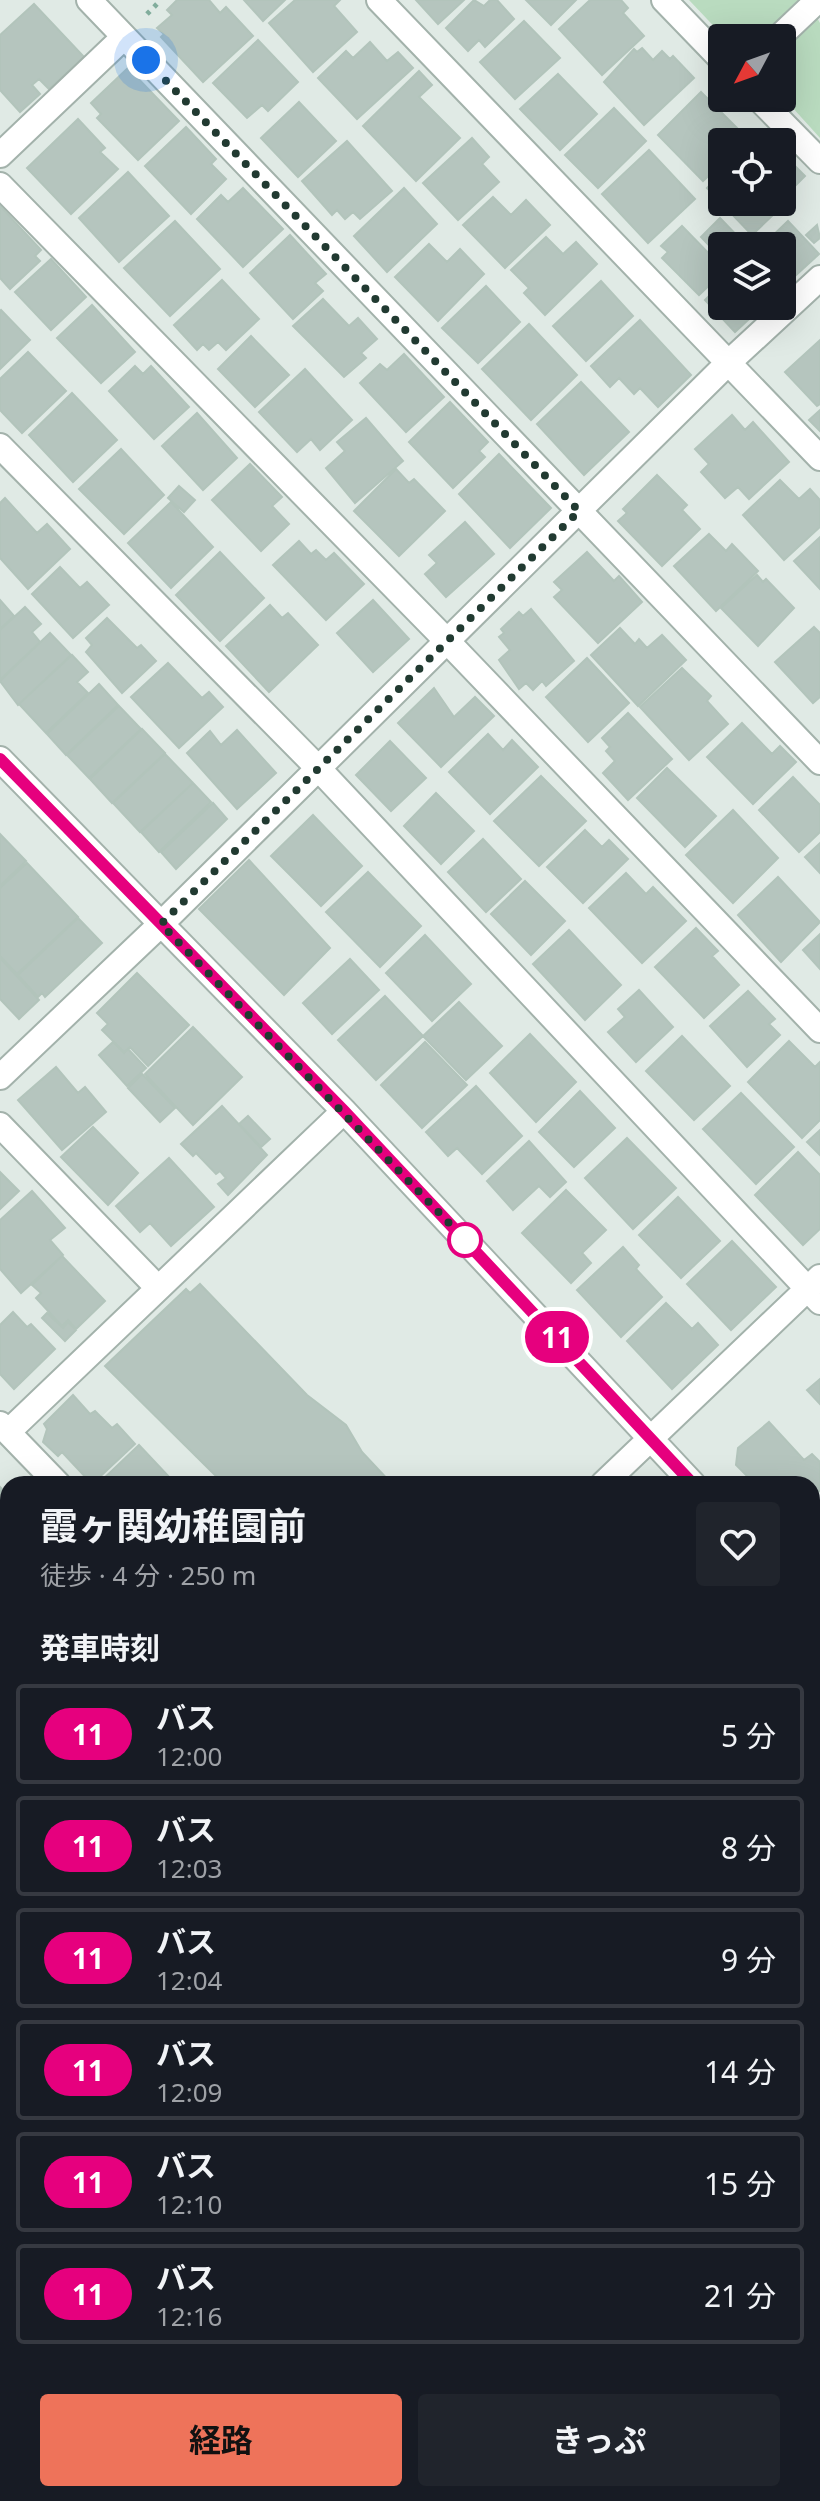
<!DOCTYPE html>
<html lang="ja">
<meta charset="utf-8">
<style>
body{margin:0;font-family:"Noto Sans","Noto Sans JP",sans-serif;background:#20242c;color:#f1f3f6;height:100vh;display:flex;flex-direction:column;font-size:30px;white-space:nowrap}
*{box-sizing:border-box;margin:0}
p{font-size:26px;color:#9ea1a6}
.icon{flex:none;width:44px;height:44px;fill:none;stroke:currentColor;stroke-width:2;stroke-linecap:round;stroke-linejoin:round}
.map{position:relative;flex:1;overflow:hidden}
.side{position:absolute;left:0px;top:1476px;width:820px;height:1026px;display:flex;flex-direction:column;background:#171b24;border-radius:24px 24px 0 0;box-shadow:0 8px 32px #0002}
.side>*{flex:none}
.badge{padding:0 16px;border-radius:26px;font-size:28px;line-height:52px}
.needle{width:52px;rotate:229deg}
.tools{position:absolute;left:708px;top:24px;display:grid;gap:16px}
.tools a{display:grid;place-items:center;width:88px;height:88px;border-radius:8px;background:#171b24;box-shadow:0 8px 32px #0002;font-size:40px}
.you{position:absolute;width:40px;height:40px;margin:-20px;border:6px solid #fff;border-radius:50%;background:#1a73e8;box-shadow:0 0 0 12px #1a73e833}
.map>.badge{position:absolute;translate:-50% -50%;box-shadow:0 0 0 4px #fff}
h2{padding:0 40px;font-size:30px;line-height:72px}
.round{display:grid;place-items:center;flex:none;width:84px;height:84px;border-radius:8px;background:#20242c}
.headline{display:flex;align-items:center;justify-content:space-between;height:136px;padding:0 40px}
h1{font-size:38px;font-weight:700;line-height:60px}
.cta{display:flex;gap:16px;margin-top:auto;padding:16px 40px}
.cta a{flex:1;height:92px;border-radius:8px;background:#ee735a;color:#111;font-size:32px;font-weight:700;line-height:92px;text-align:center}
.cta a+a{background:#20242c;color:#f1f3f6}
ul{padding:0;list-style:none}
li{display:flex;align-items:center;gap:24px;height:100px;margin:0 16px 12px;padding:0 24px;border:4px solid #363941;border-radius:8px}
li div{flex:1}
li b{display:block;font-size:30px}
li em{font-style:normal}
li .badge{min-width:88px;font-weight:700;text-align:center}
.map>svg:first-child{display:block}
.green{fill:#b9dbbf}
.building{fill:#b5c5be;stroke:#b2c4bb;stroke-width:2}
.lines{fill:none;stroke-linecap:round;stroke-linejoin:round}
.minor-casing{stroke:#a3b2ab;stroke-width:28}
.path{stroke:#81ad9c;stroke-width:5;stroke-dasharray:4 6;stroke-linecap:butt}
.minor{stroke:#fff;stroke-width:24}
.line-casing{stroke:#fff;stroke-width:18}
.line{stroke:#e6007e;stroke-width:12}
.walk{stroke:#213a31;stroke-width:8;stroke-dasharray:0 14.4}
.stop-dot{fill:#fff;stroke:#e6007e;stroke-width:4}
</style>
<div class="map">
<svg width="820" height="2501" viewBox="0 0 820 2501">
<rect width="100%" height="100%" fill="#e0eae5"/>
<path class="green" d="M689,0h109l-38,38h-35z
M816,16l4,7v115l-38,-42v-45z"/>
<path class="building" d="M177,0h32l11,13 6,-6 27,29 -50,46 -42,-45 3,-3 -7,-6 15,-13 -5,-5z
M244,0h41l-22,21z
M295,0h45l-6,6 23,26 -44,40 -44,-49z
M416,0h48l-26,24z
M474,0l10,6 6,-6h7l17,19 -29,28 -6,-7 -11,11 -22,-23z
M526,0h50l-25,25z
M590,0h31l7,8 -5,5 21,23 -42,39 -43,-46z
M34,4l50,53 -35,32 -10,-10 -7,6 8,9 -20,18 -20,-22v-55z
M524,21l36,37 -45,41 -35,-37z
M258,40l40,42 -30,29 -6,-6 -15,13 -34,-35z
M370,42l17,19 11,-9 15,16 -56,51 -39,-41 28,-27 7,7z
M642,48l11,12 9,-9 8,8 3,-3 21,22 -50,47 -40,-43 30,-33 3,3z
M128,68l51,53 -41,39 -41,-42 4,-4 -10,-11z
M419,71l13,14 -13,12 41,41 -44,43 -53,-55z
M558,74l39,40 -37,36 -40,-41z
M701,92l46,46 -4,4h-21v21l-19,18 -45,-46z
M299,102l37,39 -38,36 -37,-39z
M614,108l32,33 -48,47 -33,-33z
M78,119l27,29 -5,4 18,17 -47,45 -44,-46z
M186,127l30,32 -5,5 15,15 -35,35 -46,-48z
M472,138l17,19 -7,7 17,18 -41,38 -35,-37z
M347,141l45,50 -32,28 -7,-7 -8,7 -8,-9 -5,5 -30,-34z
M649,150l46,49 -47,44 -46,-49z
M791,162l14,14 -20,20 -3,-26z
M128,172l41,44 -50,46 -40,-44z
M722,173v29h48l-3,3 8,8 -23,22 -45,-47z
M243,188l40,41 -40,38 -46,-48 24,-24 7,7z
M404,188l33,36 -50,48 -33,-36z
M493,197l18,18 15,-15 24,25 -45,43 -42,-43z
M0,206l41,44 -6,6 5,5 -30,28 -10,-11z
M720,218l27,28h-25v13l-21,-22z
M175,221l45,48 -50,47 -46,-48z
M788,221l31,33 -37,34v-42h-20z
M817,225l3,13 -6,5 -8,-8z
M682,226l40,41v6l-23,22 -37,-37 6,-6 -7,-6z
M290,235l36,39 -11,9 8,8 -30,28 -43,-46z
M546,237l17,17 13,-12 21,22 -52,51 -21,-22 5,-5 -18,-18z
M429,244l18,18 13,-13 24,25 -46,47 -43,-44z
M51,259l35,38 -35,33 -36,-38z
M222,280l37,39 -33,31 -8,-8 -9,8 -6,-6 -6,6 -23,-25z
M601,281l32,35 -47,45 -33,-35z
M722,283v23h41l-28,26 -30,-32z
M486,286l34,36 -42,41 -36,-35z
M323,299l26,27 9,-8 19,21 -16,14 5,5 -22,19 -51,-51z
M92,305l43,47 -34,31 -44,-45z
M1,310l29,30 -30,29v-58z
M640,320l51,55 -33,32 -18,-19 -6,6 -15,-16 -9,9 -19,-21z
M529,324l48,51 -46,45 -49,-51z
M251,336l38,39 -34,32 -37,-38z
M820,340v64l-3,2 -32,-34z
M28,352l38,39 -44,42 -22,-23v-31z
M404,354l40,43 -38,35 -46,-49 20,-19 7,6z
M135,366l8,8 8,-8 38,41 -35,32 -45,-48z
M305,369l47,51 -32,30 -9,-11 -14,13 -38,-40z
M581,382l48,50 -45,43 -47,-51z
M72,393l45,47 -44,42 -44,-47z
M450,402l38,40 -9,9 6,6 -32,31 -44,-46z
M820,410v21l-11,-11z
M197,413l40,45 -34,32 -41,-44z
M732,415l13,15 8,-8 36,40 -40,37 -11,-12 -13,11 -24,-26 8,-8 -14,-15z
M366,418l37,43 -48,42 -29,-35 19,-17 -8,-9z
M121,449l43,46 -40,39 -45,-45z
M499,454l52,54 -41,40 -51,-54z
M250,464l32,33 -10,9 17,18 -28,27 -49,-51z
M396,469l13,14 5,-4 31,32 -46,45 -45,-45z
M657,475l30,30 -5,5 18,19 -38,37 -44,-45 9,-8 -4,-4z
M780,480l19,19 11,-10 10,11v27l-36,33 -41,-45z
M179,486l16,14 -11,12 -16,-14z
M5,498l32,35 10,-9 23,25 -42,40 -28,-31v-55z
M171,502l42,45 -42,41 -43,-45z
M465,522l29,32 -48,43 -21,-23 12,-11 -8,-8z
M709,534l17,17 6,-7 26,27 -42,40 -42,-45z
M820,537v52l-26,-28z
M299,541l12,13 5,-4 10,10 8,-7 30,31 -38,36 -53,-55z
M220,552l44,46 -44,43 -44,-46z
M587,552l27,29 5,-5 23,26 -44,41 -44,-46 8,-7 -8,-8z
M60,567l20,21 7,-6 22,23 -36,33 -41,-44z
M757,575l6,7 3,-3 28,29 -36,38 -37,-38z
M0,600l14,16 -14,13z
M373,600l36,39 -36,33 -36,-39z
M270,605l12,13 6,-5 30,32 -49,47 -43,-46z
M25,607l16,17 -9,8 8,10 -40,38v-50z
M531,609l43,52 -28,25 -4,-5 -9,9 -7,-7 -7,6 -20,-29 11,-10 -11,-13 5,-4 -3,-4 18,-17 4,4z
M107,618l30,30 4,-3 15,16 -34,32 -36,-41 6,-7 -6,-7z
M814,627l6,6v64l-7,6 -38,-41z
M620,628l15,16 4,-5 8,9 15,-13 24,25 -48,46 -47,-51z
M50,633l21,22 -53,50 -18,-24z
M72,655l16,17 -11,10 11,11 -42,40 -27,-29z
M587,658l42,45 -41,39 -42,-45z
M168,663l34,35 7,-6 14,15 -44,41 -48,-51z
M682,668l29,28 -4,5 21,23 -39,36 -49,-53z
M99,684l19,21 -52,50 -19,-21z
M434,688l20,29 21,-20 19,19 -53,51 -43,-44z
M119,706l22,23 -52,49 -22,-23z
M628,713l44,46 -44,41 -25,-27 12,-12 -9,-10 4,-4 -8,-9z
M742,723l30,31 8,-8 16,16 -43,42 -46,-47z
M142,729l23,24 -53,50 -22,-24z
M237,730l39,43 -39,36 -50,-56 23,-22 11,14z
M488,734l15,16 9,-10 26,27 -48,47 -41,-42z
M390,741l36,37 -35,33 -35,-36z
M165,754l28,29 -53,49 -27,-29z
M667,768l49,48 -31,31 -48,-49z
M541,776l45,45 -47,45 -45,-45z
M793,777l27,28v27l-21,20 -40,-42z
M193,783l18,19 -52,50 -18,-20z
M436,793l38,38 -33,33 -37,-38z
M213,803l14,16 -51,50 -15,-17z
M733,810l45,48 -45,45 -47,-48z
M313,815l49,51 -41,40 -50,-50z
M585,830l17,17 7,-7 19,19 -45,44 -36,-36z
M0,834l26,27 -26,25z
M483,839l38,40 -35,33 -38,-40z
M820,843v30l-15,-16z
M249,860l81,88 -46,47 -85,-86z
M27,863l51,54 -61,57 -17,-18v-68z
M368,872l53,54 -41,41 -54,-55z
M626,873l20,21 7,-7 33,34 -44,42 -53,-55z
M778,877l42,45 -39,40 -43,-47z
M525,881l40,40 -34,34 -40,-41z
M78,918l24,25 -57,54 -3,-4 -4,4 -20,-22z
M696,928l22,23 -6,5 27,29 -35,33 -49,-51z
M569,930l52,55 -36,35 -52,-56z
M820,934v35l-17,-19z
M425,935l46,49 -39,37 -46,-48z
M0,958l39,42 -20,19 -19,-20z
M350,959l29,31 -47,44 -29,-31z
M137,973l52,52 -41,41 -18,-19 -6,5 -22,-22 6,-6 -11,-11z
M639,990l34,37 -37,35 -28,-30 17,-15 -7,-8z
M748,991l27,28 -6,5 11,11 -33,32 -37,-41z
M385,996l38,40 -47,44 -38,-40z
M459,1002l43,44 -36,34 -43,-44z
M193,1027l49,50 -49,48 -48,-51z
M530,1034l46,48 -40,40 -46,-49z
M682,1036l48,50 -36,34 -48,-49z
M789,1041l26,26 5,-5v58l-18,18 -54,-56z
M113,1042l11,11 4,-4 18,19 -19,18 -28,-31z
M425,1042l42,43 -45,43 -41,-43z
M56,1067l22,26 7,-6 21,25 -44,38 -44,-50z
M142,1074l33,34 -15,14 -32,-34z
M476,1086l46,50 -40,38 -25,-26 -9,8 -22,-24z
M580,1091l35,37 -41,39 -35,-35z
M741,1093l53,54 -38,37 -53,-55z
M222,1106l45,49 -39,40 -10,-11 8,-6 -6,-7 -4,3 -20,-21 -3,3 -12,-12z
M248,1116l22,23 -9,8 -22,-23z
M93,1127l45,46 -30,32 -47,-48z
M820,1130v25l-13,-13z
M627,1138l49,50 -43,41 -48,-51z
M529,1141l37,41 -16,15 -11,-11 -26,24 -26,-29z
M798,1152l22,23v54l-17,16 -48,-50z
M169,1158l45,49 -43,39 -21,-23 -10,9 -24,-26z
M0,1172l19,19 -19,18z
M566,1190l40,40 -24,23 9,10 -20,20 -49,-50z
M32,1191l33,37 -15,12 13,15 -42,38 -21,-24v-49z
M678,1197l42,44 -39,37 -42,-43z
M732,1241l44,46 -45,43 -44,-46z
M623,1247l16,18 -3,4 26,28 -41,40 -44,-47z
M62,1256l43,45 -29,28 -8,-9 -6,6 -26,-28 5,-5 -9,-8z
M200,1284l107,111 39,30 16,27 30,32h-168l-119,-118 81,-77 4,4z
M666,1303l26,26 6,-6 20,22 -46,44 -45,-48z
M13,1312l14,15 4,-3 24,25 -41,40 -14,-15v-49z
M47,1313l16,15 5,-6 8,8 -11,11 -23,-23z
M820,1379v25l-13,-14z
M73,1395l17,19 5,-3 17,17 5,-4 18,20 -43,40 -30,-32 -4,4 -15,-14 4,-13 -3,-5z
M769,1422l35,38 8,-6 8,8v28l-8,8v-14h-57l-19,-19 2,-17z
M139,1445l34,36 -2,3h-73z
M0,1487l8,8v28l-8,7z
M820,1505v29l-8,-9v-13z
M8,1533v43l-8,-8v-28z
M0,1595l8,8v25l-8,8z
M8,1633v64l-8,-8v-48z
M0,1787l8,14v13l-8,8z
M812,1791h8v40h-8z
M8,1824v69l-8,-8v-54z
M812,1858h8v58h-8z
M0,1899l8,8v11l-8,7z
M8,1924v74l-8,-9v-58z
M812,1940l8,1 -1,58 -7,-1z
M6,2103l2,2v63l-8,-9v-51z
M0,2188l8,9 -8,13z
M8,2210v61l-8,-6v-45z
M1,2351l7,3v65l-8,-4z
M820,2394v61l-8,-2v-30z
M8,2463v31h69l-3,7h-55l-19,-9z
M119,2494h36l26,7h-64z
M314,2494h73l-2,7h-72z
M394,2494h35l-2,7h-35z
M521,2494h74l-2,7h-73z
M605,2494h84l-2,7h-83z
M779,2494h1l25,7h-28z"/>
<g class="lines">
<defs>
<path id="minor" d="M89,0l731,762
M379,0l441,458
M664,0l58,60
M778,38l40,-38
M758,98l62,63
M0,155l124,-118
M0,185l447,456 373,389
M0,446l318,322 502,534
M0,759l344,352 349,373
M0,1077l161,-153 567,-561 92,-85
M0,1125l157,162
M0,1424l58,60
M8,1432l336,-321
M603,1484l217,-207
M812,1638l8,19
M0,1725l8,9
M0,2025l8,9
M0,2069l8,-7
M812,2107l8,2
M812,2213l8,-29
M0,2305l8,5
M812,2479l8,2
M97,2501l2,-7
M291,2501l2,-7
M490,2501l2,-7
M732,2501l2,-7"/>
</defs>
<use href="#minor" class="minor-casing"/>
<path class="path" d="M147,14l14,-14"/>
<use href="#minor" class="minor"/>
</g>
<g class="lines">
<defs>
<path id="line" d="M0,759l344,352 349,373"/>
</defs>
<use href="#line" class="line-casing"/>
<use href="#line" class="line"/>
<path class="walk" d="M146,60l433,451 -418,413 315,327 -11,-11"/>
</g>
<circle class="stop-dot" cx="465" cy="1240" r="16"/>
</svg>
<div class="tools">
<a><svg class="needle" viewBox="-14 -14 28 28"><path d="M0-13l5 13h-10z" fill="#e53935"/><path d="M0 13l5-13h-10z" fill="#9ea1a6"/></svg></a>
<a><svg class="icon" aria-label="locate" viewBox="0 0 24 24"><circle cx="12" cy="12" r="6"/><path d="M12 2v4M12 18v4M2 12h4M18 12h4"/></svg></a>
<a><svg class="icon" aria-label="layers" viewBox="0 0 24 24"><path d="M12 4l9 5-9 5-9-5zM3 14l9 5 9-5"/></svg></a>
</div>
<div class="you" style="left:146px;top:60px"></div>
<b class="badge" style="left:557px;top:1337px;background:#e6007e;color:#fff">11</b>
<section class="side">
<div class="headline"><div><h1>霞ヶ関幼稚園前</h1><p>徒歩 · 4 分 · 250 m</p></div><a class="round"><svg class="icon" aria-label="heart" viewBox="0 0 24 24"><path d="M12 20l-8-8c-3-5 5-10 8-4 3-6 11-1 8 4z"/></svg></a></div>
<h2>発車時刻</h2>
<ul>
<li><span class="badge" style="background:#e6007e;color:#fff">11</span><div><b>バス</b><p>12:00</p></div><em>5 分</em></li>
<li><span class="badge" style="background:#e6007e;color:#fff">11</span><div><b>バス</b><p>12:03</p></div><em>8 分</em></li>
<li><span class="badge" style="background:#e6007e;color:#fff">11</span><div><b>バス</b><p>12:04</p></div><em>9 分</em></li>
<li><span class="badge" style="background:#e6007e;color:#fff">11</span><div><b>バス</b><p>12:09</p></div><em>14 分</em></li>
<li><span class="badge" style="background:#e6007e;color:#fff">11</span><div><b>バス</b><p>12:10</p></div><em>15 分</em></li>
<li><span class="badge" style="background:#e6007e;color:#fff">11</span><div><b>バス</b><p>12:16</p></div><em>21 分</em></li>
</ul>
<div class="cta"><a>経路</a><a>きっぷ</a></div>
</section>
</div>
